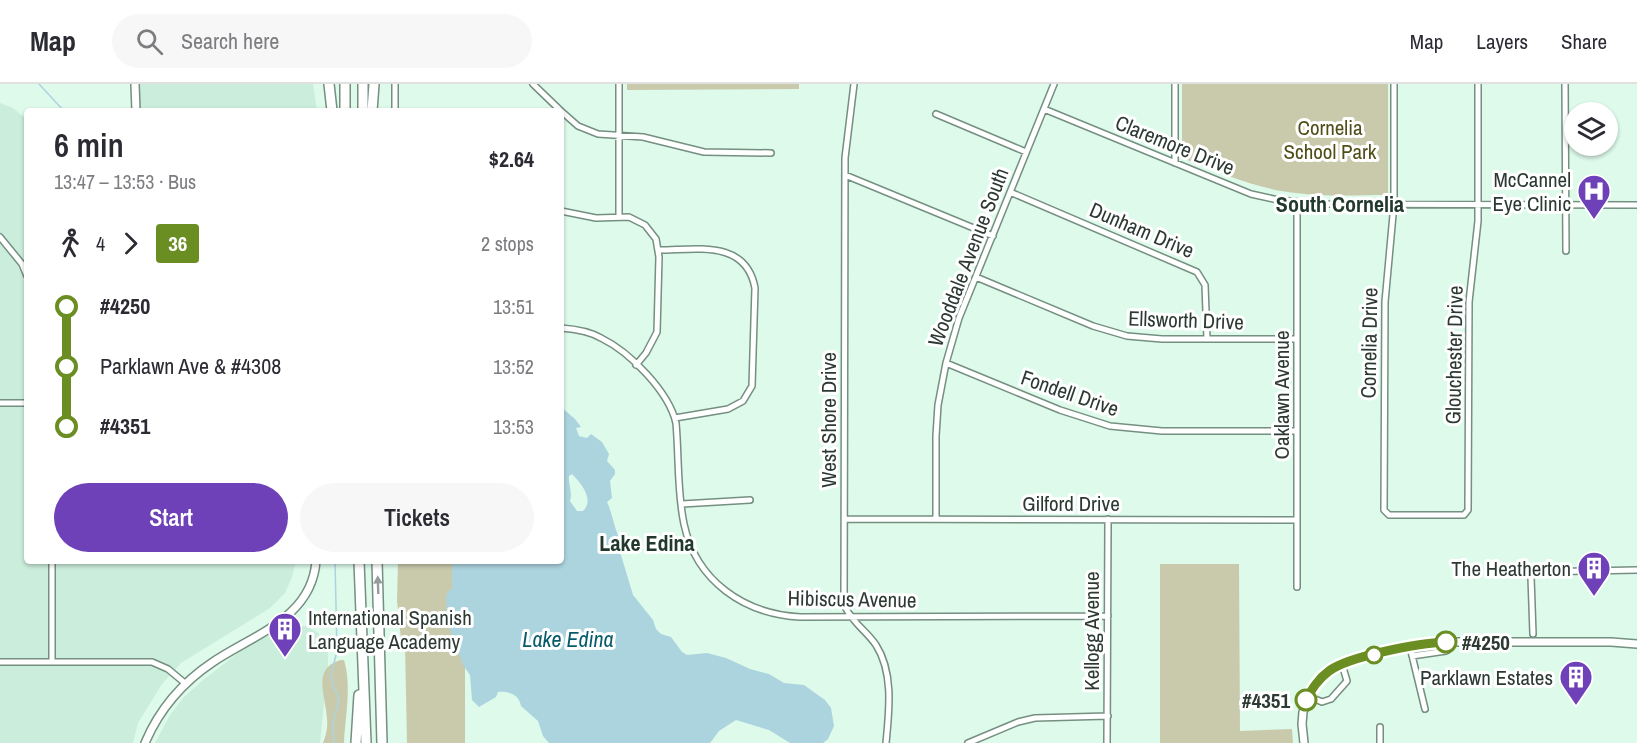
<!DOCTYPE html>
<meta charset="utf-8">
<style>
body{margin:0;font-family:"Archivo Narrow",sans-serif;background:#f7f7f7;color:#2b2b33;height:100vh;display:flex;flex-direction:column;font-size:22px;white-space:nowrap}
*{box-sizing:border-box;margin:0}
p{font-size:20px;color:#7c7c81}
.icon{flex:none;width:33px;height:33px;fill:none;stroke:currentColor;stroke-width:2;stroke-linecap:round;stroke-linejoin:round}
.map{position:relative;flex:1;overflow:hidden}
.details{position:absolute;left:24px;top:24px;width:540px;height:456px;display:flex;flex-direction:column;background:#fff;border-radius:6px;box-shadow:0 2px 4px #0004}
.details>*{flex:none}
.badge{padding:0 12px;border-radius:4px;font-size:21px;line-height:39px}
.controls{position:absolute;left:1564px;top:18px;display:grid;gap:12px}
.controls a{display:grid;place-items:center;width:54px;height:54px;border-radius:50%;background:#fff;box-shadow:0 2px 4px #0004;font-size:30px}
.map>.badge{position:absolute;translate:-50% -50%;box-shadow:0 0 0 3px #fff}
.legs{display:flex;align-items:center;gap:9px;height:66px;padding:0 30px;font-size:20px}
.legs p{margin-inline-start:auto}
.overview{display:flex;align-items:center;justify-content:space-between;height:102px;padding:0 30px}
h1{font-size:33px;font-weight:600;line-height:45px}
.action{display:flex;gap:12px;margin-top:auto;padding:12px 30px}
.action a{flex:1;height:69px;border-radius:36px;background:#6e41b9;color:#fff;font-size:24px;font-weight:600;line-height:69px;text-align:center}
.action a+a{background:#f7f7f7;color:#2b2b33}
ul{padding:0 30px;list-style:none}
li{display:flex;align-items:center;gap:21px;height:60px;font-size:22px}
li i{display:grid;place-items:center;width:9px;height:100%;margin:0 8px;background:currentColor}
li i::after{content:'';width:15px;height:15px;margin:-8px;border:4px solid;border-radius:50%;background:#fff}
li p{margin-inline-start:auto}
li:first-child i{background:linear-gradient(#0000 50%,currentColor 0)}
li:last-child i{background:linear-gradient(currentColor 50%,#0000 0)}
header{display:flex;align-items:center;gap:36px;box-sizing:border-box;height:84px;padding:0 30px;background:#fff;border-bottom:2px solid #e1e1e2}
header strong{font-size:28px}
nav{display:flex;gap:33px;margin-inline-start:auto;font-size:21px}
.search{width:420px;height:54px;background:#f7f7f7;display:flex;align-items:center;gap:15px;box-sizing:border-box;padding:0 21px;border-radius:33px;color:#7c7c81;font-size:22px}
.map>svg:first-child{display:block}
.built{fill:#cbeedc}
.green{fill:#c9caac}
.water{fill:#acd4de;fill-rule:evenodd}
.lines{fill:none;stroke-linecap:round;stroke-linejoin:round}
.stream{stroke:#acd4de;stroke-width:1.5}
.minor-casing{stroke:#758f81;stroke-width:8}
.tertiary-casing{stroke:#758f81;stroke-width:10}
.motorway-casing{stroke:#758f81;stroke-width:12}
.minor{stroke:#fff;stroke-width:5}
.tertiary{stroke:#fff;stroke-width:7}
.motorway{stroke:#fff;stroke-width:9}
.oneway{fill:#969c99}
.line-1-casing{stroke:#fff;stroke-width:14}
.line-1{stroke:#6b8e23;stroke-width:9}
.stop-1-dot{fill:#fff;stroke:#6b8e23;stroke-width:3}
.labels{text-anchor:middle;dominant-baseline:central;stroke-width:6;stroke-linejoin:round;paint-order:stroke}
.park-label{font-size:21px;fill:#4f4e18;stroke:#fff}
.street-label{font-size:21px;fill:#2d3933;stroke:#fff}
.poi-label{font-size:21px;fill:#2d3933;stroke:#fff;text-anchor:end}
.stop-label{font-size:21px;font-weight:bold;fill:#2d3933;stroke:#fff;text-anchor:start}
.neighbourhood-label{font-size:22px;font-weight:bold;fill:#22392e;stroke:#fff}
.water-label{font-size:22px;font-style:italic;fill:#065a6a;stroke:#fff}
</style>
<header>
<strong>Map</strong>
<div class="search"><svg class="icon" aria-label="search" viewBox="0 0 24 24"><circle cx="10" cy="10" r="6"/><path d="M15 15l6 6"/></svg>Search here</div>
<nav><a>Map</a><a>Layers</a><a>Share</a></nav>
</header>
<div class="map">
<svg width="1637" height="659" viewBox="0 0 1637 659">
<rect width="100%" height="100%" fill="#ddfaeb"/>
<path class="built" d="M136,0h177l4,27h-180z
M0,19l13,5 14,12v441h269l-4,16 -7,16 -15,15 -89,55 -19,21 -24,39 -5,20h-133z
M290,542h15l11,5 12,12v22l-8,78h-165l15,-28 14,-18 19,-17 45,-35z"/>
<path class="green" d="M627,0h172v5l-172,1z
M1182,0h206v111c-30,0 -62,2 -92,-2 -40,-4 -77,-21 -114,-35z
M398,477h67v182h-58l-2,-98 -3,-1 -1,-5 -4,-38z
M1160,480h79l1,167 52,-2 1,14h-133z
M341,576h3c8,26 1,57 0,83h-21c3,-7 5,-16 4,-24 -1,-22 -16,-51 14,-59z"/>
<path class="water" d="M561,323l14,12 6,8 -5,1 3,8 8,2 4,-4 11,8 7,12 -2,7 8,9v4l-5,7 2,17 -5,4c6,13 7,27 14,39l-3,11 3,3 12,40 20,25 3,9 5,5 10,3 11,15 5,3 20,-2 19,5 24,11 19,5 15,9 20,2 21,15 6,8 3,18 -6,13 -5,4h-33l-21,-13 -33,-10 -17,11 -9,12h-161l-6,-7 -5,-15 -17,-15c-2,-12 -13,-15 -23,-14l-2,5 -17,10 -7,-7 -2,-25 -7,-10 -16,-44 -1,-24 2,-6 4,-2v-28h109zM572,390c9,9 23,26 11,37h-6l-7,-10c3,-8 -2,-17 -1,-25z"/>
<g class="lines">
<path class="stream" d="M39,0l25,27
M334,659l-1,-19 6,-25 -6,-14 -2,-10 6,-24 -2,-90"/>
<defs>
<path id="minor" d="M395,0v27
M533,0l28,27
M619,0v133
M854,0l-9,74 -1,447c10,20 21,24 32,40 18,28 13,67 10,98
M1394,0v120l-9,98 -1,208 5,5h75l4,-5 1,-208 9,-81v-137
M1565,0l1,167
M1044,25l207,85 27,6 45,4 314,1
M561,27l17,15 20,8 45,3 61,15 67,1
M936,30l90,38
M1175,79v-79
M845,91l148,61
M1010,108l187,80 8,13 2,54
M1297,119v384
M561,127l35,7 33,-1 16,8 11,14 3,18 -2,75 -11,21 -10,12
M0,153l22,27 5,12
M659,166c37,0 87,-11 96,38l-3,98 -9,15 -15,8 -53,9
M976,193l117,49 34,10 35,3h135
M561,244c14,1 28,3 40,10 29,14 68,54 75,85 3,33 1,69 8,101 12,57 60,90 116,93l308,-1
M946,279l114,47 50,16 52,5h135
M0,319h27
M682,420l68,-4
M845,435l452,1
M936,435v-83l2,-31 8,-42 13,-45 95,-234
M52,477v101
M1533,550l-2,-57 4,-5 102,-2
M1410,563l15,62
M1412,572l34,-5 2,-1v-8
M0,578h152l16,7 18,15
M1308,612l14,6 9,-3 16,-18 -5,-17
M968,659l50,-21 17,-4 73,-2
M1107,659l1,-224
M1380,659v-16"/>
<path id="tertiary" d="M135,0l1,27
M145,659c14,-33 38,-61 68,-81 40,-27 99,-44 103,-101
M1304,659l-2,-19 1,-12 9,-23 17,-18 23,-11 79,-18h180l26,2"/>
<path id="motorway" d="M329,0l3,27
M345,0v27
M363,0v27
M372,27l2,-27
M359,477l7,182
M377,477l5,182
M356,659l3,-48"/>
</defs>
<use href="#minor" class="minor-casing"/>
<use href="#tertiary" class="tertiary-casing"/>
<use href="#motorway" class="motorway-casing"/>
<use href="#minor" class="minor"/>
<use href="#tertiary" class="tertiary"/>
<use href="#motorway" class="motorway"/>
</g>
<defs><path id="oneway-solid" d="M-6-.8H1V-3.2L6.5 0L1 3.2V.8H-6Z" transform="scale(1.5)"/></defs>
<use class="oneway" href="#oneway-solid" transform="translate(378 501) rotate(-92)"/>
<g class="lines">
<defs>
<path id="line-1" d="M1306,616c6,-11 12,-21 23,-29 20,-15 91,-28 117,-29"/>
</defs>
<use href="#line-1" class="line-1-casing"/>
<use href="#line-1" class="line-1"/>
</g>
<defs>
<symbol id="hospital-pin" viewBox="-11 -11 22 30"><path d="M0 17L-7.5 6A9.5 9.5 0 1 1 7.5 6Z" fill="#6e41b9" stroke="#fff"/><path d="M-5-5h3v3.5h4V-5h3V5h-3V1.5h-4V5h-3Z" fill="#fff"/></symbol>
<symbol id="building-pin" viewBox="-11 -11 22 30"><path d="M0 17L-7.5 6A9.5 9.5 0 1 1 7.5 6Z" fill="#6e41b9" stroke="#fff"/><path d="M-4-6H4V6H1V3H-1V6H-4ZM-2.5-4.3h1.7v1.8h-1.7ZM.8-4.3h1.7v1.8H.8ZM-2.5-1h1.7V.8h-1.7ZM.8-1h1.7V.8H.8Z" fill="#fff"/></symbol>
</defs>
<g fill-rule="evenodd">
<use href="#hospital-pin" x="1575" y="88" width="38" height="52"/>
<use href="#building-pin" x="1575" y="465" width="38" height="52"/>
<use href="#building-pin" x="266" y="526" width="38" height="52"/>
<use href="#building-pin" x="1557" y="574" width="38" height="52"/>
</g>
<g class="stop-1-dot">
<circle cx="1446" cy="558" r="10"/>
<circle cx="1374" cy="571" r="8"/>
<circle cx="1306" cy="616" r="10"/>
</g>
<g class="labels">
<g class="park-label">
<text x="1330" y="43">Cornelia<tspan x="1330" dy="24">School Park</tspan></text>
</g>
<g class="street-label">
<text transform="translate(1175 61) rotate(22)">Claremore Drive</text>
<text transform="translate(1142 146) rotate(23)">Dunham Drive</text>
<text transform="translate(968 173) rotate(-69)">Wooddale Avenue South</text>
<text transform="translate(1186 236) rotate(2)">Ellsworth Drive</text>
<text transform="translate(1369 259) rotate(-89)">Cornelia Drive</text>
<text transform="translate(1454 271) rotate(-89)">Glouchester Drive</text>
<text transform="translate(1070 309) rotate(19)">Fondell Drive</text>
<text transform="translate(1281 311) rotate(-90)">Oaklawn Avenue</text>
<text transform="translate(828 336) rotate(-90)">West Shore Drive</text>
<text x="1071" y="419">Gilford Drive</text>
<text transform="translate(852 515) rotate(1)">Hibiscus Avenue</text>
<text transform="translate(1091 547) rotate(-90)">Kellogg Avenue</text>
</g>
<g class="poi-label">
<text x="1571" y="95">McCannel<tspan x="1571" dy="24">Eye Clinic</tspan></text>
<text x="1571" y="484">The Heatherton</text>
<text x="308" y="533" text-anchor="start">International Spanish<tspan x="308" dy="24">Language Academy</tspan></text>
<text x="1553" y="593">Parklawn Estates</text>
</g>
<g class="stop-label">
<text x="1462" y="558">#4250</text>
<text x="1290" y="616" text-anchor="end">#4351</text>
</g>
<g class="neighbourhood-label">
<text x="1340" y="120">South Cornelia</text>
<text x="647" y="459">Lake Edina</text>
</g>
<g class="water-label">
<text x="568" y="555">Lake Edina</text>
</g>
</g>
</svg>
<div class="controls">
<a><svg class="icon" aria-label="layers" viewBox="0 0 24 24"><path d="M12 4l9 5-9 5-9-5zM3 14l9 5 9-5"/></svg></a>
</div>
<section class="details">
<div class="overview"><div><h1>6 min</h1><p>13:47 – 13:53 · Bus</p></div><b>$2.64</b></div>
<div class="legs"><svg class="icon" aria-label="walk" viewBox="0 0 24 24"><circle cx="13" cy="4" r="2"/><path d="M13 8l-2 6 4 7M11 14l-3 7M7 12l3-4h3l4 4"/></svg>4<svg class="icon" aria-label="forward" viewBox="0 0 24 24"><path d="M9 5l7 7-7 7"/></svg><b class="badge" style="background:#6b8e23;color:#fff">36</b><p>2 stops</p></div>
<ul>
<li><i style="color:#6b8e23"></i><b>#4250</b><p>13:51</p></li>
<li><i style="color:#6b8e23"></i><span>Parklawn Ave &amp; #4308</span><p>13:52</p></li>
<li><i style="color:#6b8e23"></i><b>#4351</b><p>13:53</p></li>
</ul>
<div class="action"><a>Start</a><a>Tickets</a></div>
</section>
</div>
